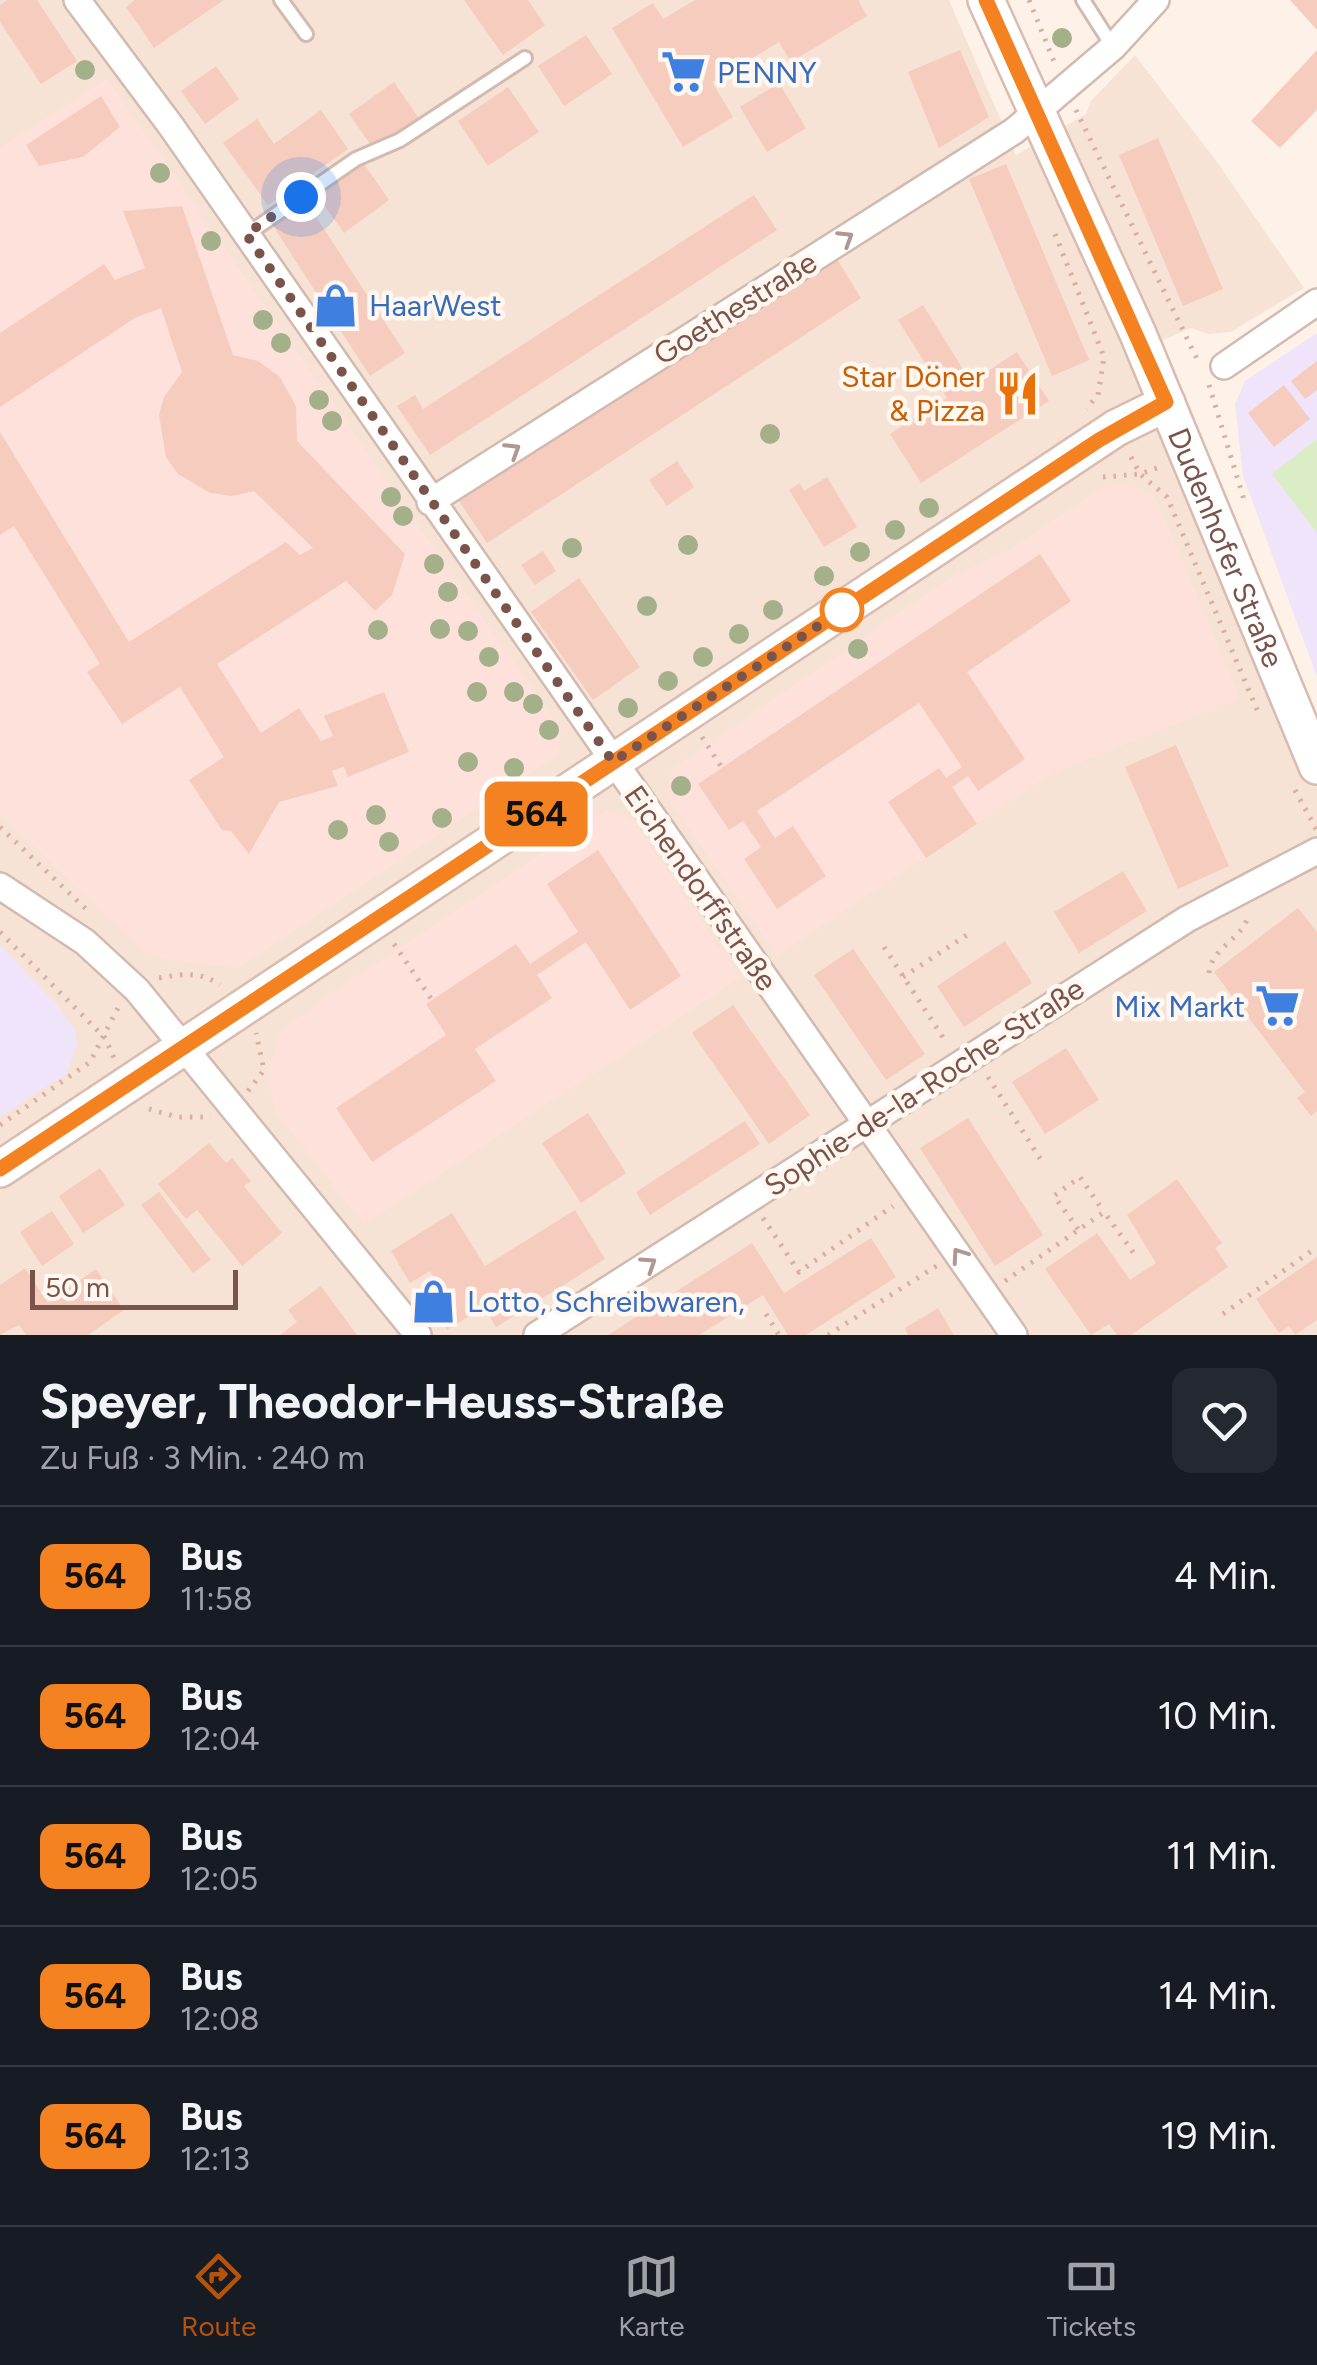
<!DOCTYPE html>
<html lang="de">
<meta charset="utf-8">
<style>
body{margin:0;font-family:Figtree,sans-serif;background:#242831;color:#f1f3f6;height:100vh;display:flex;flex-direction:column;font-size:38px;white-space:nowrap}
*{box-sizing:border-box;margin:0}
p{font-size:32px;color:#9ea1a6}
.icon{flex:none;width:55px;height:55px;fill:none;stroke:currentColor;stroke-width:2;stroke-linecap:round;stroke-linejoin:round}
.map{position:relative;height:1335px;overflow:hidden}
.side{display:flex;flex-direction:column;background:#171b24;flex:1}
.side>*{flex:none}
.badge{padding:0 20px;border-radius:15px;font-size:35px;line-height:65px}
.scale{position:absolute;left:30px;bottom:25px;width:208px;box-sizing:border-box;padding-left:10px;border:5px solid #7a544a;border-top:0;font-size:28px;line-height:35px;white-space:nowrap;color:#7a544a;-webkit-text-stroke:8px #fff7f0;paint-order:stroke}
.you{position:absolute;width:50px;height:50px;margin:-25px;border:8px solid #fff;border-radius:50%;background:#1a73e8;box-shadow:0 0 0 15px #1a73e833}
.map>.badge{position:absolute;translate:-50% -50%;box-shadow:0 0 0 5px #fff}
.round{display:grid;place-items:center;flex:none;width:105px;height:105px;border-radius:20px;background:#242831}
.head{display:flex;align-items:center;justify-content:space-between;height:170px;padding:0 40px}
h1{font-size:48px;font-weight:700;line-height:75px}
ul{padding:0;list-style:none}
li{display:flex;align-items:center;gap:30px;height:140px;padding:0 40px;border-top:2px solid #363941}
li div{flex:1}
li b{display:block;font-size:38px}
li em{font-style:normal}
li .badge{min-width:110px;font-weight:700;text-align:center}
.tabs{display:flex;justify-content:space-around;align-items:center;height:140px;border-top:2px solid #363941;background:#171b24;font-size:28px;color:#9ea1a6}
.tabs a{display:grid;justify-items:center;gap:5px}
.tabs .on{color:#b45309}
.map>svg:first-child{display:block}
.residential{fill:#f6e3d6}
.commercial{fill:#fee1db}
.education{fill:#efe4fa}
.green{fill:#dbedc5}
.building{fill:#f5ccbe}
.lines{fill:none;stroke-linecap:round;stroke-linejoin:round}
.lane-casing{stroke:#d3baaf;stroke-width:18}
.street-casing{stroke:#d3baaf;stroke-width:30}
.secondary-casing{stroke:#d9bbaf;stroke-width:40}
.path{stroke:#daaea0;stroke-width:5;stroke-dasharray:2.5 8;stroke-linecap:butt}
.lane{stroke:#fff;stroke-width:12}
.street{stroke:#fff;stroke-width:25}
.secondary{stroke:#fff;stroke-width:35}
.tree{fill:#a3b08a}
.oneway{stroke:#af9892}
.line-casing{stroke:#fff;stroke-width:22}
.line{stroke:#f58220;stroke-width:15}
.walk{stroke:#7a544a;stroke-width:10;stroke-dasharray:0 18}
.stop-dot{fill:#fff;stroke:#f58220;stroke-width:5}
.labels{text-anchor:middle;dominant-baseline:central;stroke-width:9;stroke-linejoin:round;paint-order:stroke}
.shop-label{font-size:30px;fill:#366cbe;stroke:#fff7f0;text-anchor:start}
.street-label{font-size:30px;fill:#7a544a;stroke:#fff7f0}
.food-label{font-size:30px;fill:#c56008;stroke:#fff7f0;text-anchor:end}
</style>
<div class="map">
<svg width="1317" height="1335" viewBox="0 0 1317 1335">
<rect width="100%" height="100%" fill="#fef2e8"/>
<path class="residential" d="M0,0h949l67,155 70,-41 5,-13 44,-46 82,107 87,126 -73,44 -23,2 -17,-6 -51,22 177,439v546h-1317z"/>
<path class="commercial" d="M107,79l454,651 -2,21 -7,8 -315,209 -66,-7 -27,-9 -144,-138v-666z
M1126,484l25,8 7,11 82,195 -191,77 -272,181 -111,-161 6,-26 283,-194 57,-27 94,-62z
M606,811l17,3 11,8 106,156 -376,246 -89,-113 -7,-39 11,-38 49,-39z"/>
<path class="education" d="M1317,333v344l-74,-201 -8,-72 10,-23z
M0,945l56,59 19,26 2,15 -10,28 -67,44z"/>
<path class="green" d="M1317,439v94l-45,-59z"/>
<path class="building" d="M7,0h30l40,61 -36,23 -41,-62v-17z
M135,0h89l-70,48 -28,-41z
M464,0h64l17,25 -42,30z
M695,0h163l9,16 -76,46 -12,-20 -67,40 21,35 -50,30 -71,-119 41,-25 10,16z
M1290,0h27v30l-8,-9z
M586,35l26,39 -48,32 -26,-40z
M960,50l29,67 -50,31 -31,-76z
M1317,50v60l-37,38 -29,-27z
M216,66l23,33 -34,25 -24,-33z
M394,82l26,38 -45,31 -26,-37z
M779,83l27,45 -39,24 -27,-45z
M508,87l31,45 -51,34 -30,-45z
M101,96l19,31 -37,30 -44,9 -13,-21z
M321,110l27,39 -80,56 -45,-62 34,-24 17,25z
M1158,138l65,151 -40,17 -64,-151z
M362,161l27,39 -45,33 -28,-39z
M1006,164l83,196 -37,16 -83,-197z
M754,195l23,35 -347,225 -33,-49 18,-11 8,14z
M307,203l98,150 -35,23 -97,-150z
M182,206l51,149 25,6 22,16 16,29 1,35 108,113 -13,41 -17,16 -29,-30 -129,83 44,69 38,-25 22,33 12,-5 -9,-20 60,-24 25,60 -61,25 -4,-10 -12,4 6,15 -59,16 -30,52 -18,-23 -9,-1 -33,-50 35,-23 -44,-70 -58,37 -35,-52 13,-8 -86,-138 -14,9v-103l129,210 157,-100 14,13 13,-7 -59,-57 -22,5 -22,-3 -32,-19 -12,-17 -7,-42 5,-18 18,-25 -21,-64 -26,10 -135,89v-74l104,-69 11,16 30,-12 -22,-57z
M835,256l26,42 -374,245 -28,-42z
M923,305l48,77 46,-30 32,49 -128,82 -31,-49 57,-36 -49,-78z
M1317,361v29l-12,9 -14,-18z
M1284,385l26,34 -36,28 -26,-34z
M677,461l17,26 -27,19 -18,-26z
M827,477l30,50 -33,20 -35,-57 11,-7 4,8z
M543,551l13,20 -21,14 -14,-20z
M1040,554l31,47 -104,71 58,87 -47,32 -10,-15 -16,11 25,37 -51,34 -38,-56 51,-34 7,10 16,-11 -43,-64 -162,108 18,27 18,-12 33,50 -49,33 -33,-50 17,-12 -18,-26 -14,9 -31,-46z
M579,578l61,89 -47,33 -62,-88z
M1176,745l53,121 -51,23 -53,-122z
M598,850l83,126 -51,34 -44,-68 -49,33 15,23 -77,51 21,32 -124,81 -36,-54 110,-73 -20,-31 90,-60 14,20 48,-32 -31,-48z
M1123,871l24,40 -68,42 -25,-41z
M1298,908l19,24v179l-6,5 -14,-18 8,-6 -91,-120z
M1005,941l27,42 -68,44 -27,-41z
M853,949l72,105 -39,26 -72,-105z
M733,1005l77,110 -41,29 -77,-111z
M1066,1048l33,52 -54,34 -33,-52z
M588,1113l38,60 -45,30 -39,-60z
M968,1118l75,117 -48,31 -75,-118z
M745,1121l15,23 -110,71 -14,-23z
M209,1143l17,20 6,-5 19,23 -7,5 38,47 -40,33 -45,-56 -11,9 -28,-35z
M100,1168l25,37 -42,28 -24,-37z
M1177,1179l45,64 -7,5 13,19 -97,68h-14l-8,-11 -18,11 -46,-66 52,-36 33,47 26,-17 -29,-48z
M159,1192l52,68 -18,13 -52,-68z
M575,1210l30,49 -109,68 -12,-20 -37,23 -19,-31 14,-9 -12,-19 -20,12 -19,-32 61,-38 33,53z
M52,1211l22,33 -32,22 -22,-34z
M871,1238l25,39 -90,58h-18l-25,-40 -64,40h-91l144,-92 32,50z
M1317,1257v63l-22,15 -6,-9 -10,7 -23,-34z
M25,1268l23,35 48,-34 28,41 -36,25h-62l-7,-10 -19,10v-50z
M321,1286l36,49h-77l17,-13 -9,-12z
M938,1308l16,27h-46l-3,-7z"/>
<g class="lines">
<defs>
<path id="lane" d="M281,0l25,34
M1083,0l30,47
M246,235l110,-76 44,-19 125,-82"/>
<path id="street" d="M77,0l94,126 843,1209
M1224,366l93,-64
M430,502l584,-371 99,-84 43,-47
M0,886l85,56 52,48 281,345
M537,1335l650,-416 130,-68"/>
<g id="secondary">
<path id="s1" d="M986,0l152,334 179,432"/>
<path d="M0,1169l1116,-741 51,-25"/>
</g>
</defs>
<use href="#lane" class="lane-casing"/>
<use href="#street" class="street-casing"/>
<use href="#secondary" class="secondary-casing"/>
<path class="path" d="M1029,0l26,64
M1076,110l122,251
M1055,234l49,123 -6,38 -12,14
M1209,385l36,118
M1131,457l9,17 27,23 91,215
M1103,477l37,-3 20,-7
M702,737l20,31
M1295,790l21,39
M0,827l88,84
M0,932l105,106 9,20
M394,944l38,56
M884,947l62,95
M1209,973c3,-26 31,-32 39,-56
M903,977l64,-42
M159,978c23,-4 41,-7 61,7
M988,1077l55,86
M248,1091l16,-21 -8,-37
M149,1109l28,8h34
M0,1125l90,-63 28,-54
M763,1218l36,54 94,-66
M1078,1229l-24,-33 26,-19 24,35
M1005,1281l99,-69 31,43
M766,1314l13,21
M1223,1314l94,-67
M828,1335l110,-70"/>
<use href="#lane" class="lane"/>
<use href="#street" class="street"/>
<use href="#secondary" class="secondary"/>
</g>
<g class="tree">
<circle cx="1062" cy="38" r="10"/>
<circle cx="85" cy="70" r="10"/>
<circle cx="160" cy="173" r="10"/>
<circle cx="211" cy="241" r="10"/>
<circle cx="263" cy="320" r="10"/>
<circle cx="281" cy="343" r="10"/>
<circle cx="319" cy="400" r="10"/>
<circle cx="332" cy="421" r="10"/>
<circle cx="770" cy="434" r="10"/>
<circle cx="391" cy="497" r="10"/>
<circle cx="929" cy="508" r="10"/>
<circle cx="403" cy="516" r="10"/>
<circle cx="895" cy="530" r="10"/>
<circle cx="688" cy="545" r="10"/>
<circle cx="572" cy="548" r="10"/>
<circle cx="860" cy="552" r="10"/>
<circle cx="434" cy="564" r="10"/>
<circle cx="824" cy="576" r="10"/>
<circle cx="448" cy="592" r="10"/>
<circle cx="647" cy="606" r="10"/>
<circle cx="773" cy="610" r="10"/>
<circle cx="440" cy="629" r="10"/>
<circle cx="378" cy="630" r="10"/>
<circle cx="468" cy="631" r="10"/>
<circle cx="739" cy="634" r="10"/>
<circle cx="858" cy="649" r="10"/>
<circle cx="489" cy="657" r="10"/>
<circle cx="703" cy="657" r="10"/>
<circle cx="668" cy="681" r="10"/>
<circle cx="477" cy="692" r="10"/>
<circle cx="514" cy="692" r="10"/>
<circle cx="533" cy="704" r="10"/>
<circle cx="628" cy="708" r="10"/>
<circle cx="549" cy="730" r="10"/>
<circle cx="468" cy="762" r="10"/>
<circle cx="514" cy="768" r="10"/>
<circle cx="681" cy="786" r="10"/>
<circle cx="376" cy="815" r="10"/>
<circle cx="442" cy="818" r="10"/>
<circle cx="338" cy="830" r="10"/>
<circle cx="389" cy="842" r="10"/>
</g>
<defs><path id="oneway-chevron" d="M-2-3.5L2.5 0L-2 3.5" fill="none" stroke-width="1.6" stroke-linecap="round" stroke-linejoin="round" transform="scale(2.5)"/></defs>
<g class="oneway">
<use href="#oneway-chevron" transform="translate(846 238) rotate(-32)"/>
<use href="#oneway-chevron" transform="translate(513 450) rotate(-32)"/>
<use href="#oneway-chevron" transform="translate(959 1255) rotate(-125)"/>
<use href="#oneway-chevron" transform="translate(649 1264) rotate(-33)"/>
</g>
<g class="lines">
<defs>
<path id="line" d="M0,1169l1099,-729 67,-38 -180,-402"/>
</defs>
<use href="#line" class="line-casing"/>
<use href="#line" class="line"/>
<path class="walk" d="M301,197l-55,37 367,528 229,-152"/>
</g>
<defs>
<symbol id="supermarket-bare" viewBox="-9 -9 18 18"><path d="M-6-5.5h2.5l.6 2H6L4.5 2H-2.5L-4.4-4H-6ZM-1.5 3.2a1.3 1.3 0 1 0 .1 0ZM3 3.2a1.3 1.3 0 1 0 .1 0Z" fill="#3f7fe0" stroke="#fff7f0" stroke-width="2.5" paint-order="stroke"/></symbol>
<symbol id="shop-bare" viewBox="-9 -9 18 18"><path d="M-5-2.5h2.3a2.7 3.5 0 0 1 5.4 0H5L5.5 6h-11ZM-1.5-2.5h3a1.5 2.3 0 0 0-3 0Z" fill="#3f7fe0" stroke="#fff7f0" stroke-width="2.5" paint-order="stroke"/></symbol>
<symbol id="restaurant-bare" viewBox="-9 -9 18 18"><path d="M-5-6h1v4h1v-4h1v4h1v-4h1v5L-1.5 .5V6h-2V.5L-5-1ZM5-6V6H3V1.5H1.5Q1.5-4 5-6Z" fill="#e8710a" stroke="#fff7f0" stroke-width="2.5" paint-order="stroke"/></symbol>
</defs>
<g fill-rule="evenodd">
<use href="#supermarket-bare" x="652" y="40" width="63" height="63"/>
<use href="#shop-bare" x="304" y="274" width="63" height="63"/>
<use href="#restaurant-bare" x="986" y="362" width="63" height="63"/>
<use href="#supermarket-bare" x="1246" y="974" width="63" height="63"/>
<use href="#shop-bare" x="402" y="1270" width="63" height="63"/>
</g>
<circle class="stop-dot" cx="842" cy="610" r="20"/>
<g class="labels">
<g class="shop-label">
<text x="717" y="72">PENNY</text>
<text x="369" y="305">HaarWest</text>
<text x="1245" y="1006" text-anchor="end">Mix Markt</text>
<text x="467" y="1301">Lotto, Schreibwaren,</text>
</g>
<g class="street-label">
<text transform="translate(735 308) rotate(-32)">Goethestraße</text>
<text stroke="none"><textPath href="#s1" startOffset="598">Dudenhofer Straße</textPath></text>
<text transform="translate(701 888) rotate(55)">Eichendorffstraße</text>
<text transform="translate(924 1087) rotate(-33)">Sophie-de-la-Roche-Straße</text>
</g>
<g class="food-label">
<text x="985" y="376">Star Döner<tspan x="985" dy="34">&amp; Pizza</tspan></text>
</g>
</g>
</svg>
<div class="scale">50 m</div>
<div class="you" style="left:301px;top:197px"></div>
<b class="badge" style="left:536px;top:814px;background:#f58220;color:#111">564</b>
</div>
<section class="side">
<div class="head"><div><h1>Speyer, Theodor-Heuss-Straße</h1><p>Zu Fuß · 3 Min. · 240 m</p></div><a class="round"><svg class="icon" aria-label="heart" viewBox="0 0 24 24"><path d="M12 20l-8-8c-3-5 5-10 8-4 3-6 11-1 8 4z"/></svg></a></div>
<ul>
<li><span class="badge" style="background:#f58220;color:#111">564</span><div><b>Bus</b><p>11:58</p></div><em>4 Min.</em></li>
<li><span class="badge" style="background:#f58220;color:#111">564</span><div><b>Bus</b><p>12:04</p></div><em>10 Min.</em></li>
<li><span class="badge" style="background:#f58220;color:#111">564</span><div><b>Bus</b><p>12:05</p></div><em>11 Min.</em></li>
<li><span class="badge" style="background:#f58220;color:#111">564</span><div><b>Bus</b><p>12:08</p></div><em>14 Min.</em></li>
<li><span class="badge" style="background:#f58220;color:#111">564</span><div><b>Bus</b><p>12:13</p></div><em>19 Min.</em></li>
</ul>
</section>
<nav class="tabs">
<a class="on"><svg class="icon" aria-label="directions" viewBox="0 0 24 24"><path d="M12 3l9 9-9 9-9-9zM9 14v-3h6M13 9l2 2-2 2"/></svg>Route</a>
<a><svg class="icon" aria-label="map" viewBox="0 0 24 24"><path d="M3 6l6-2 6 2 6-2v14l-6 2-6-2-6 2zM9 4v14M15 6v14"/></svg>Karte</a>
<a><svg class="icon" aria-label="tickets" viewBox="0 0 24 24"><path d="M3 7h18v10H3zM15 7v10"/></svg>Tickets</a>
</nav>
